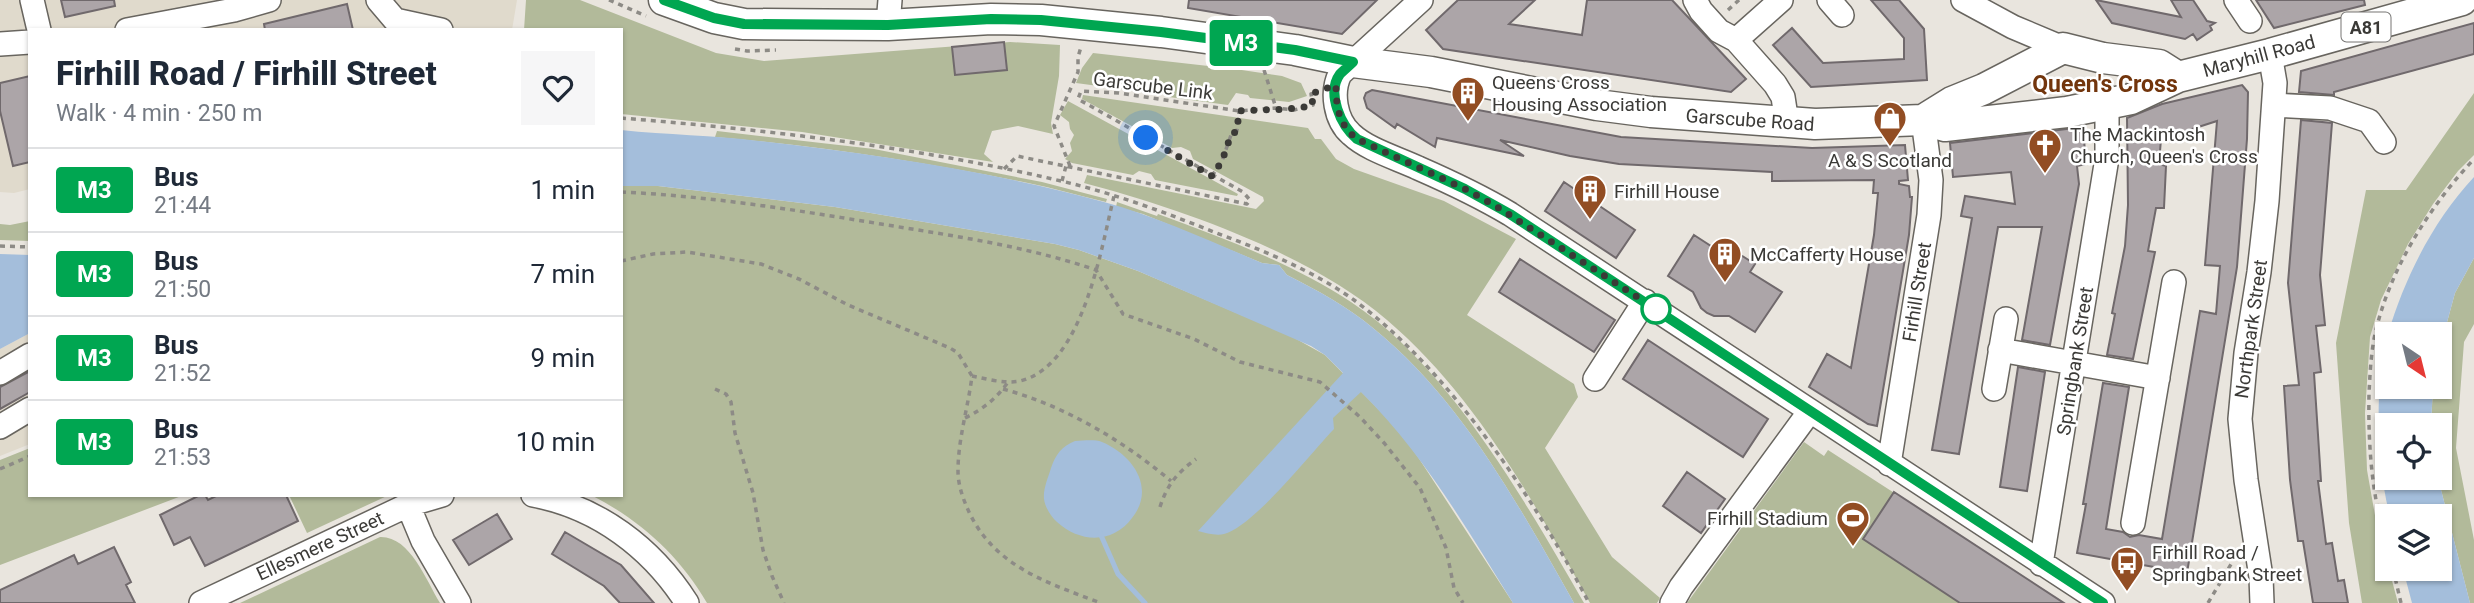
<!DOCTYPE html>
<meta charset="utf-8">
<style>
body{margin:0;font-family:Roboto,sans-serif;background:#f6f6f7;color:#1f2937;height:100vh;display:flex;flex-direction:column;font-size:26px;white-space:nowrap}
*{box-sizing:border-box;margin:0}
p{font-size:23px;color:#747a83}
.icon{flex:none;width:38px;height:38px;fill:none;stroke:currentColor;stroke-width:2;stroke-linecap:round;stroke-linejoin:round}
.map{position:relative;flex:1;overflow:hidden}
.details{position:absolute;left:28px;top:28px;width:595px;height:469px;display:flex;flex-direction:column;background:#fff;border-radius:0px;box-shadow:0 2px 5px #0004}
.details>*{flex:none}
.badge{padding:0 14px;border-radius:5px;font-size:24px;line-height:46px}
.needle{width:46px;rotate:145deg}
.buttons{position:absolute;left:2375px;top:322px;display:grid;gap:14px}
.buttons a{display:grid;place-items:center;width:77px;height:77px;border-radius:0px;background:#fff;box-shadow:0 2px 5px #0004;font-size:35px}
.you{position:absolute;width:35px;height:35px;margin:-18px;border:5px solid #fff;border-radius:50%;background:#1a73e8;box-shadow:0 0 0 10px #1a73e833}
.map>.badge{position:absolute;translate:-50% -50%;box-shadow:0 0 0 4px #fff}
.round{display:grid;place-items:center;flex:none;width:74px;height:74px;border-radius:0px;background:#f6f6f7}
.overview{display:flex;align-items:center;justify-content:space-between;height:119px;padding:0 28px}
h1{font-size:33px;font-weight:800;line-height:52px}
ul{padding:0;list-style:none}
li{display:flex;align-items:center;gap:21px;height:84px;padding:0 28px;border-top:2px solid #e0e1e3}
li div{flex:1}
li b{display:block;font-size:26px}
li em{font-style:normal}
li .badge{min-width:77px;font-weight:700;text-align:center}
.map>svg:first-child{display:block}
.built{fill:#e0dacc}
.green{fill:#b2ba9a}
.water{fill:#a4bedb}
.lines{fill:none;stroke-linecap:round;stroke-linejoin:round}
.stream{stroke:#a4bedb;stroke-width:5}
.building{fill:#aca5a8;stroke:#70696c;stroke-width:2}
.minor-casing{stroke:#68655f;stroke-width:26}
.major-casing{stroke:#68655f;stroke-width:33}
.path{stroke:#8d8b86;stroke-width:3.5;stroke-dasharray:5 5;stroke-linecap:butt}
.minor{stroke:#fff;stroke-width:23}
.major{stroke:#fff;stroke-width:30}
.line-casing{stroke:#fff;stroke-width:16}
.line{stroke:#00a651;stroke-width:10}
.walk{stroke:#3b3a37;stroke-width:7;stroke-dasharray:0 12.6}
.stop-dot{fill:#fff;stroke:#00a651;stroke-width:3.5}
.labels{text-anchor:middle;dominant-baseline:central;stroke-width:5;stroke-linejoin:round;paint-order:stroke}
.shield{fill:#fff;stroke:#767573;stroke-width:2}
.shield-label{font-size:18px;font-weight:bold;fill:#3b3a37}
.street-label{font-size:19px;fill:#3b3a37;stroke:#fff}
.poi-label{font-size:19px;fill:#3b3a37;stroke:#fff;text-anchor:start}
.quarter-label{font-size:23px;font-weight:bold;fill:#72350c;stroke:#fff}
</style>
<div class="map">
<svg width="2474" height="603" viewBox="0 0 2474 603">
<rect width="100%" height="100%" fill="#e9e5de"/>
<path class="built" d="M0,0h517l-5,30h-482v159l-16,4 -14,-1z
M30,333v111l-30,12v-107z"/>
<path class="green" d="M526,0h54l136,53 48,8 246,-19 50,3 -1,31 -8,47 2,11 -35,-8 -26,5 -8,23 9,8 -191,-30 -181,-18v-84h-97z
M1093,53l142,16 47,7 19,7 6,13 -18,6 -39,-4 -2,-3 -12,-2 -8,12 -59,-8 -5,-7 -16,-2 -5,4 -67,-9 6,-15z
M2474,93v62l-16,16 -25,33 -25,40 -27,56 -11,37 -5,76 2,57 9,51 22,82h-36l-13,-80 -13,-180 30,-153h40z
M1083,95l225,33 7,11h6l15,20 18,10 90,32 72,38 -49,76 107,69 4,13 -33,51 67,109 48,41 -3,5h-67c-56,-101 -114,-207 -203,-283 -77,-66 -205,-111 -303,-137l3,-8 169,34 8,-8 -1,-4 -70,-38 -3,-8 -9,-4 -9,1 -90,-49z
M1068,101l170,93 -1,2 -82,-16 -4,-6 -12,-3 -6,4 -61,-12 -7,-4 7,-8 -2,-8 4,-8 -4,-6 -1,-7 -9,-7z
M717,131l157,18 168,33 65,17 -1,3c-26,-6 -52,-14 -78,-19 -103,-21 -209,-37 -313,-46z
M621,186h37l177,21 220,37 24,6 59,21 153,65 34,19 70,71 23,31 95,146h-806c-28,-48 -67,-83 -116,-108h30z
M1117,202l40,14 1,-2c67,25 134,49 193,88 99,65 175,201 233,301h-10c-55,-97 -112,-203 -201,-275 -25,-21 -56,-38 -86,-53l-8,-10 -17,-2 -119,-49 -27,-7z
M30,221v20l-30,-1v-16l10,1z
M2474,258v66l-10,18 -8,106 18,92v63h-4l-32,-125h2v-53h-9l2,-38h7v-39l15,-55z
M1804,442l20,14 4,-6 236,153h-377z
M30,448v47h154l-184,70v-105z
M289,495h100l-82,38z
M380,537c30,-1 46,43 60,66h-200z"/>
<path class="water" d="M621,130c46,5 92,5 138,11 115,13 232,30 345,61 54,15 106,39 158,61l17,2 8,10c30,15 61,32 86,53 89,72 146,178 201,275h-61c-46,-74 -90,-150 -152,-211l-28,26 1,11c-23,24 -81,98 -110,105 -8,2 -18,-1 -26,-3l145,-158 -18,-18 -14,-9 -173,-75 -59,-21 -24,-6 -220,-37 -177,-21h-37z
M2474,177v81l-19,35 -15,55v-14h-52c17,-57 45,-113 86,-157z
M0,254l30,1v78l-30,16z
M2387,339v48h46l-2,38h-44v53h51l32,125h-58l-9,-34h37v-53h-50c-13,-47 -16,-130 -3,-177z
M1075,441c8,0 19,-2 27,1 31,13 54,46 30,76 -19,26 -52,25 -75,4 -6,-5 -12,-15 -13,-23 -1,-10 4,-21 7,-31 5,-14 10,-21 24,-27z"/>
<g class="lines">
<path class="stream" d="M1100,533l18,41 27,29"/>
</g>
<path class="building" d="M61,0h53l1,6 -50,11z
M1189,0h188l-35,34 -154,-26z
M1458,0h77l-26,24 73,11 5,-35h85l74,79 -15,13 -288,-43 -17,-19z
M1871,0h28l25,29 3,51 -116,7 -38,-42 19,-17 31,35 81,-4v-21z
M2096,0l85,17 -10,-17h22l14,21 8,2 -5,3 2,4 -15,10 -4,-6 -8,5 -73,-16z
M2256,0h108l1,5 -91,23z
M347,4l6,26h-88l-1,-6z
M2474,23v31l-140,38v3l-35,-3 2,-21z
M1004,42l3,28 -52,5 -3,-28z
M30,76v86l-17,4 -13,-55v-28z
M2242,85l6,7 -1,47 -10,128 -50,306 -110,-20 9,-49h-3l20,-121 26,4 -23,142 17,3 7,5 9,-2 23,4 38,-228 16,3 4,-48 -15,-1 12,-144 -56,18 -2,25 7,2 -2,42h-8l-8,43 7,1 -22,107 -26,-4 8,-41 -3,-1 13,-67 3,-41 -1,-87 35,-14z
M1372,90l249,47 191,11 93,-3 3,35 -9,1v3l10,2 1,11h2l-3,38 -32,191 -9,-2 -59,-37 18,-33 24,14 23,-133 4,-42h-5l1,-13 -102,1v-9l-153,-8 -49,-8 -70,-16 24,16 -87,-18 -2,9 -38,-23 -2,4 -28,-20 -3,-10 2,-5z
M2301,120l31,3 -12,152 5,50 -9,1 5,46 -7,1 7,108h-3l8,63 6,-1 6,38 6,-1 4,23h-35l-10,-62h-5l-8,-61 -6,-94 15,-1 -11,-102z
M2083,127l3,37 -9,2 2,18 -29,161 -28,-5 20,-113h-44l-39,227 -27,-4 40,-232 -11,-2 4,-20 50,8 -4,-32 -58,5 -3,-34z
M1564,182l71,48 -19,28 -71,-47z
M1694,235l40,26 5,-7 16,10 -5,8 32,20 -27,40 -26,-16h-15l-7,-3 -6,-5 -8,-16 -25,-16z
M1520,259l95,61 -21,32 -95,-60z
M1648,340l120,79 -25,38 -120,-78z
M2018,367l27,5 -18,119 -27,-4z
M30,371v21l-30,17v-22z
M1687,472l38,27 -24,34 -38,-27z
M1894,492l170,111h-104l-97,-64z
M200,495h5l3,5 10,-5h68l12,26 -93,45 -15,-29 -16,8 -14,-30z
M497,514l15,25 -43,26 -16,-25z
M565,532l56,33 33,38h-34l-16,-17 -52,-32z
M114,547l17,35 -5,3 9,18h-135v-13l74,-35 4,9z"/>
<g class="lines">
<defs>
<path id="minor" d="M32,0l7,30
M378,0l17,20 46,10
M1421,0l-81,74c-9,18 -5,46 11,60 17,16 46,24 67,34 32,14 62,28 92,46l593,389
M1695,0l6,11 18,20 17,9 39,44 8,13 4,26
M1829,0l13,15
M1963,0l50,27 50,21
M2236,0l14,21
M888,25l2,-25
M127,30l107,-20 35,-10
M1736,40l45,-40
M0,44l30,-2
M2274,105l56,3 39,13 15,21
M2000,350l158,28
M0,373l30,-18
M1595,379l50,-78
M1994,389l12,-70
M0,427l30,-18
M1889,464l40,-249 2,-35 -8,-60
M533,495c65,12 119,53 154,108
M408,505l15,36 36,62
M2133,523l41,-241
M2041,564l66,-406v-41
M201,603l207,-98 34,-10
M1672,603l9,-16 129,-176
M2262,603l-1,-26 -15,-97 -6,-61 6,-66 13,-81 8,-71 8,-118 -5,-29"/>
<path id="major" d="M664,0l50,18 30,6 144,1 103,-6 50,1 120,12 134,18 58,12 78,10 166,33 54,7 164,12 108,-4 22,6 122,-14 64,-13 47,-22 92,-23 192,-54
M1923,120l29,-18 32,-13 79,-41 40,10 56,7 19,12"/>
</defs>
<use href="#minor" class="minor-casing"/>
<use href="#major" class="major-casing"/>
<path class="path" d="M609,0l37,16
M1728,10l11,-10
M735,49l12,2 29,-1
M1264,70l12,38
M621,118c147,12 297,29 440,63 52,12 103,31 153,51 48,18 98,38 140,68 95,70 181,199 235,303
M1070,166l-16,-40 24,-54v-15l3,-10
M1004,169l13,-13 230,48 3,-4 -7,-8 -165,-93 3,-8 38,2 120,18 37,-3 18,2 19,-5 -2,-11 6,-2
M1212,176l10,-15 9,-26 6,-4 2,-20
M1062,181l4,-15
M621,192c88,4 174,18 260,32 73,12 145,22 215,46l27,44 71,25 46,23 80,20 40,35 25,27 35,44 26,60 8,40 9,15
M0,246l30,1
M621,261l32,-7 34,-2 74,12 38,15 49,26 102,43 8,5 14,23c-4,32 -14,63 -14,95 0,14 5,28 11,41 26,55 79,71 132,91
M972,376c15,3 32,8 48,5 63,-15 81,-132 94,-185
M715,389l11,5 5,8 4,31 18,60 10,57 9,26 12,27
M1003,389c62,17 119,51 168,92
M965,418c18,-9 31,-19 43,-36
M0,469l30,-13
M1160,507c7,-22 17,-34 36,-48
M2387,548c-15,-53 -19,-99 -18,-154 1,-21 2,-44 7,-64 15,-63 54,-124 98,-171
M2393,569l8,34
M2208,603l29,-49"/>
<use href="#minor" class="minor"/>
<use href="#major" class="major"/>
</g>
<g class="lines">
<defs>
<path id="line" d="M664,0l50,18 30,6 144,1 103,-6 50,1 120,12 134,18 58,12c-4,4 -9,8 -13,12 -14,19 1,52 17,65l108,50 45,25 593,389"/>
</defs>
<use href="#line" class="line-casing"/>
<use href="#line" class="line"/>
<path class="walk" d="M1146,138l66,38 10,-15 9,-26 6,-4 2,-20c25,-2 50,0 74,-6l-2,-11 25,-9c0,23 3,40 21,54l108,50 29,16 173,111 -11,-7"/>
</g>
<defs>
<symbol id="building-pin" viewBox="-11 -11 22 30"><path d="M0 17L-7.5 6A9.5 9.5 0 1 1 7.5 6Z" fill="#924d23" stroke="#fff"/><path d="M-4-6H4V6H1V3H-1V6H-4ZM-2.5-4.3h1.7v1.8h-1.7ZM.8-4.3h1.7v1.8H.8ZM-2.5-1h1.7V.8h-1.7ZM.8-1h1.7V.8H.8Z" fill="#fff"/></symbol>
<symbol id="shop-pin" viewBox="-11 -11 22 30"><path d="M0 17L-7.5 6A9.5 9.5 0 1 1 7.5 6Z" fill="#924d23" stroke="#fff"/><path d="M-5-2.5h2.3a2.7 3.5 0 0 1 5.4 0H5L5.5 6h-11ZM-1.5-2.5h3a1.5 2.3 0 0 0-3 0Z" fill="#fff"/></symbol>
<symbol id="church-pin" viewBox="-11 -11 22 30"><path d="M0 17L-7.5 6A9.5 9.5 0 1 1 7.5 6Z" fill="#924d23" stroke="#fff"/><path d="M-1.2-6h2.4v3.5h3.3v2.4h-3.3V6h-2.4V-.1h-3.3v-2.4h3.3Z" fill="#fff"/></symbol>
<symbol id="stadium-pin" viewBox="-11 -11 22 30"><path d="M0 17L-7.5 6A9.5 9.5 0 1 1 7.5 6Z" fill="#924d23" stroke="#fff"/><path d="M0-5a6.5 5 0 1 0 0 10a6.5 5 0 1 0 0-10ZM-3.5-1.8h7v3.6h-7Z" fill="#fff"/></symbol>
<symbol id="bus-pin" viewBox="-11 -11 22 30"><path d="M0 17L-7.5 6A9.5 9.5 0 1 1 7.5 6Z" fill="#924d23" stroke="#fff"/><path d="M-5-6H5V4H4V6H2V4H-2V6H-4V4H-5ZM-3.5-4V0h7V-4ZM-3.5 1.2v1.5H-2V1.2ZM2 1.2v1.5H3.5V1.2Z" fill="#fff"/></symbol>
</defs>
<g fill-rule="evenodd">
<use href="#building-pin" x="1449" y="74" width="38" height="52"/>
<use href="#shop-pin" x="1871" y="99" width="38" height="52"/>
<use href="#church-pin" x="2026" y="126" width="38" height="52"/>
<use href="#building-pin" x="1571" y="172" width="38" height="52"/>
<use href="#building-pin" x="1706" y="235" width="38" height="52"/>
<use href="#stadium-pin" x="1834" y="499" width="38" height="52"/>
<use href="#bus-pin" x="2108" y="544" width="38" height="52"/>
</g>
<circle class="stop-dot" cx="1656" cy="309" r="14"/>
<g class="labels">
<rect class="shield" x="2341.5" y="12.5" width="49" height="29" rx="5"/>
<g class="shield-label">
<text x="2366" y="27">A81</text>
</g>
<g class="street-label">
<text transform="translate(2259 56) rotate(-15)">Maryhill Road</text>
<text transform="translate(1153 86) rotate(7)">Garscube Link</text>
<text transform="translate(1750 120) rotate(4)">Garscube Road</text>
<text transform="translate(1917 292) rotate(-81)">Firhill Street</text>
<text transform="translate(2251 329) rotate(-82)">Northpark Street</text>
<text transform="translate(2075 361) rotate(-81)">Springbank Street</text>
<text transform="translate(320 546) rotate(-25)">Ellesmere Street</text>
</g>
<g class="poi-label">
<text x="1492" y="82">Queens Cross<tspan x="1492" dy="22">Housing Association</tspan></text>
<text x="2070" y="134">The Mackintosh<tspan x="2070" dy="22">Church, Queen's Cross</tspan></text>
<text x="1890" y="160" text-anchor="middle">A &amp; S Scotland</text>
<text x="1614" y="191">Firhill House</text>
<text x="1750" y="254">McCafferty House</text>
<text x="1828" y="518" text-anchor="end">Firhill Stadium</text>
<text x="2152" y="552">Firhill Road /<tspan x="2152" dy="22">Springbank Street</tspan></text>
</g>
<g class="quarter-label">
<text x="2105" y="84">Queen's Cross</text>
</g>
</g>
</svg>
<div class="buttons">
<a><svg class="needle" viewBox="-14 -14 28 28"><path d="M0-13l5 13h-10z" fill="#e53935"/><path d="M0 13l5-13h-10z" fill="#747a83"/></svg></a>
<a><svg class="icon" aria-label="locate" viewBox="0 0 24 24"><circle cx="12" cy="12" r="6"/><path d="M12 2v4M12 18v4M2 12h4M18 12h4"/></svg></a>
<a><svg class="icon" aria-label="layers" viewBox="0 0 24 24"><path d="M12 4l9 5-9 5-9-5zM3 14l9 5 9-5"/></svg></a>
</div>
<div class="you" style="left:1146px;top:138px"></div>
<b class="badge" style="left:1241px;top:43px;background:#00a651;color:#fff">M3</b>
<section class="details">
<div class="overview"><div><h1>Firhill Road / Firhill Street</h1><p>Walk · 4 min · 250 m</p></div><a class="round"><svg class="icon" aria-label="heart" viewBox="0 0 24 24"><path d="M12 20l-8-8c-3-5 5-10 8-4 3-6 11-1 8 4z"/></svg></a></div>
<ul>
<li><span class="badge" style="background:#00a651;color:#fff">M3</span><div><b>Bus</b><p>21:44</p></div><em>1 min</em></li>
<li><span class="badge" style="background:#00a651;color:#fff">M3</span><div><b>Bus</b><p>21:50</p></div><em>7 min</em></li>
<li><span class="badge" style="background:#00a651;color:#fff">M3</span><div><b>Bus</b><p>21:52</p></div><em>9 min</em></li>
<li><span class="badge" style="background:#00a651;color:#fff">M3</span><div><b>Bus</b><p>21:53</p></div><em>10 min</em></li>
</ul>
</section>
</div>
